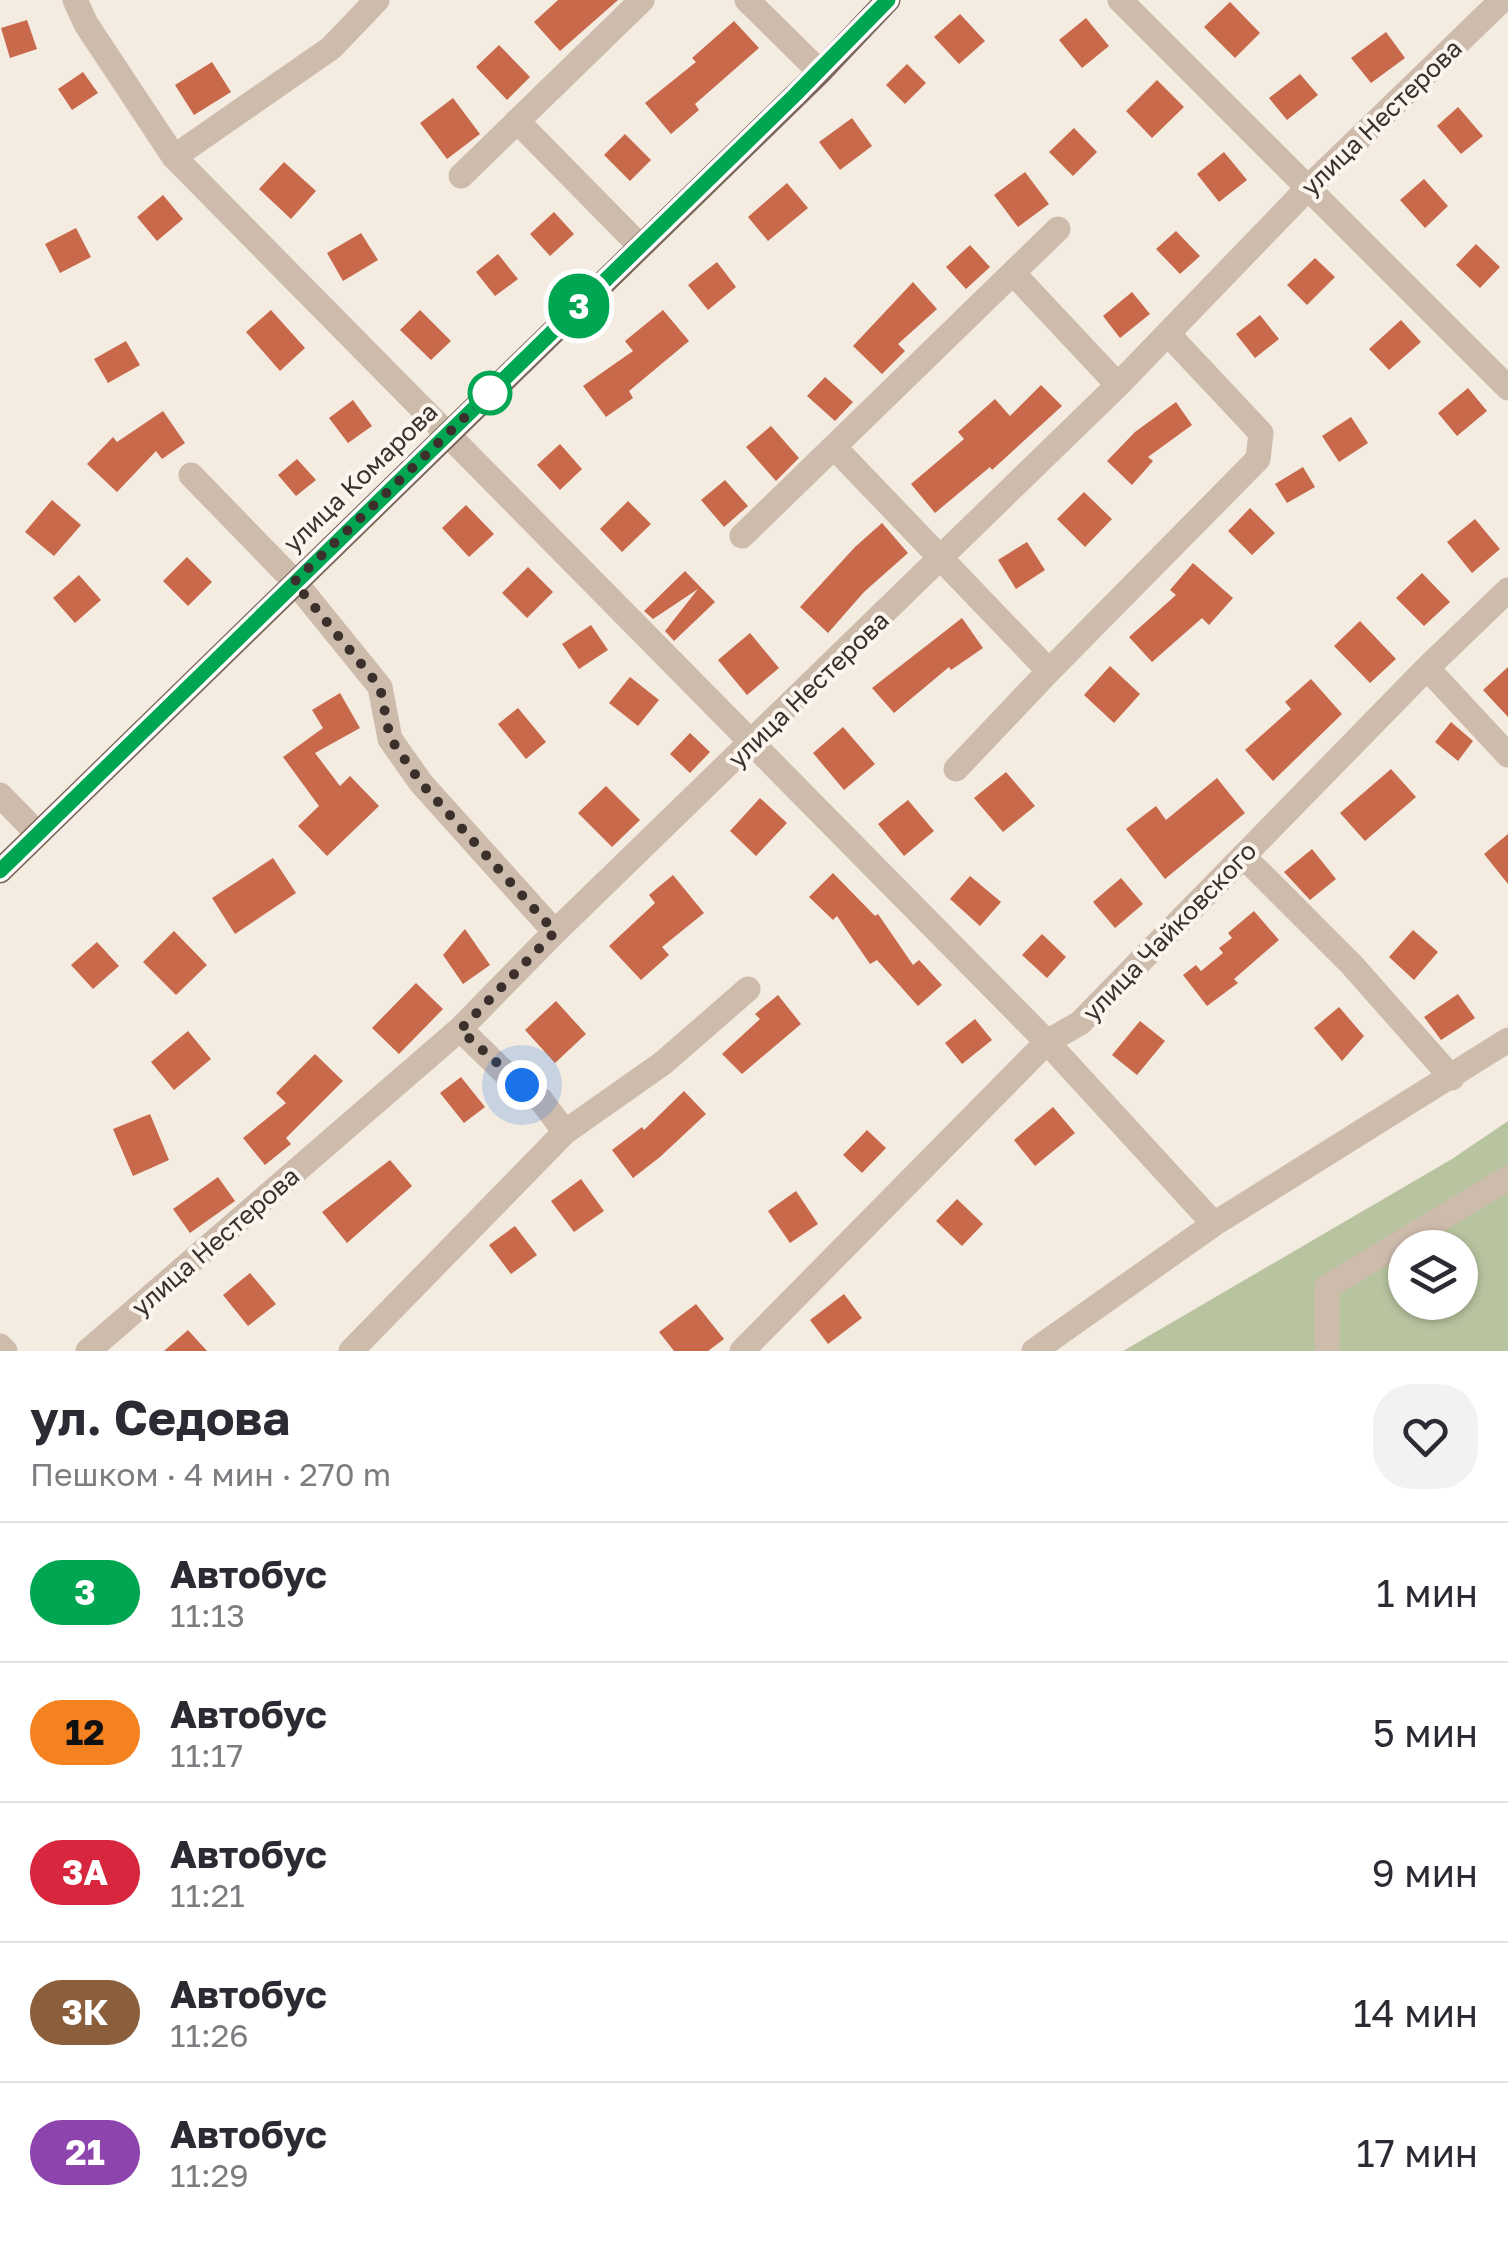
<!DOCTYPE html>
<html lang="ru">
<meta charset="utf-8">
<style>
body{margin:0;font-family:"Golos Text",sans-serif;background:#f2f2f3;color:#2b2b33;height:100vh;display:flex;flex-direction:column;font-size:38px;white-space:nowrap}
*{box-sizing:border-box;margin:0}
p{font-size:32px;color:#7c7c81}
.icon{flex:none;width:55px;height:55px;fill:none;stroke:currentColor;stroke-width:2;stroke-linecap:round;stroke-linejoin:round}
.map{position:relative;height:1351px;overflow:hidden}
.sheet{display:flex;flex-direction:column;background:#fff;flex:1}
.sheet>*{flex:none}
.badge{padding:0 20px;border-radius:32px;font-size:35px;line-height:65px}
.controls{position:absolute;left:1388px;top:1230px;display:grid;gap:20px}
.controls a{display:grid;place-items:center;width:90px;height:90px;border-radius:50%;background:#fff;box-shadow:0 2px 8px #0004;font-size:50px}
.you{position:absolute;width:50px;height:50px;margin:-25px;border:8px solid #fff;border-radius:50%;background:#1a73e8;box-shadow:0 0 0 15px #1a73e833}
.map>.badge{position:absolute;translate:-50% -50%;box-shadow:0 0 0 5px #fff}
.round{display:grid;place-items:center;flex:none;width:105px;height:105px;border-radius:40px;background:#f2f2f3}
.headline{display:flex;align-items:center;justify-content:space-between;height:170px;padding:0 30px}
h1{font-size:48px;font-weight:700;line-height:75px}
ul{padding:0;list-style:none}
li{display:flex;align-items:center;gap:30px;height:140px;padding:0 30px;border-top:2px solid #e1e1e2}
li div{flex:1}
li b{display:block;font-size:38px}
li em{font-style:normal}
li .badge{min-width:110px;font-weight:700;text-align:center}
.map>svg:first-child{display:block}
.green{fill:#b8c4a0;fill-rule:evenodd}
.building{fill:#c8694b}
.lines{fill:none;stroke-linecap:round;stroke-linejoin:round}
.minor{stroke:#cdbbac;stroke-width:25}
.major{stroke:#7d675c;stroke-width:25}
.line-casing{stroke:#fff;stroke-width:22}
.line{stroke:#00a651;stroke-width:15}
.walk{stroke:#3b302b;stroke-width:10;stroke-dasharray:0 18}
.stop-dot{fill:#fff;stroke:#00a651;stroke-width:5}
.labels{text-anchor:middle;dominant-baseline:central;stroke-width:8;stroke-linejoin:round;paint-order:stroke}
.street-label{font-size:25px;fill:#3b302b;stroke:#fbf5ee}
</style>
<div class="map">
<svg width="1508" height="1351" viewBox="0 0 1508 1351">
<rect width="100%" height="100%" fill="#f4ebe1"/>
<path class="green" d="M1508,1121v230h-385l329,-192zM1405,1248h55v54h-55z"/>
<path class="building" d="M558,0h60l-58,51 -26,-29z
M1230,2l30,31 -25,25 -31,-31z
M960,14l25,27 -26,23 -25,-27z
M1086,18l23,28 -27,22 -23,-28z
M27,20l10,29 -27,9 -9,-30z
M734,21l25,27 -64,56 4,6 -28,24 -26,-31 51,-41 -4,-4z
M1386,32l19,26 -34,25 -20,-25z
M499,45l31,32 -23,23 -31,-33z
M212,62l19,30 -37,23 -19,-30z
M907,64l19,19 -21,21 -19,-19z
M83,72l15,21 -26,17 -14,-21z
M1300,74l18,21 -31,25 -18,-22z
M1157,80l27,27 -32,31 -26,-27z
M453,98l27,36 -33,25 -27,-36z
M1458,107l25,29 -22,18 -24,-28z
M852,118l20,28 -32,24 -21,-28z
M1074,128l23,24 -24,24 -24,-24z
M625,134l26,26 -21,21 -26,-26z
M1224,152l23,28 -28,22 -22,-28z
M284,162l32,29 -25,28 -32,-30z
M1025,172l24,32 -31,23 -24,-32z
M1424,179l24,27 -23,22 -25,-28z
M787,183l21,25 -40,33 -20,-24z
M163,195l20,24 -26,22 -20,-24z
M554,212l20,22 -24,22 -20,-22z
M76,228l15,29 -31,16 -15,-29z
M1176,231l24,25 -20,18 -24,-25z
M361,233l17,27 -35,21 -16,-28z
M1476,244l24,23 -20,21 -24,-23z
M970,245l20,22 -24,22 -20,-22z
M498,254l20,25 -23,17 -19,-24z
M1315,258l20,19 -28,28 -20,-20z
M717,262l19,25 -28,23 -20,-25z
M913,282l24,27 -39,35 7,7 -23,23 -29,-28z
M1132,292l18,22 -30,24 -17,-22z
M271,310l34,38 -25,23 -34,-39z
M420,310l31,31 -20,19 -31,-30z
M663,310l26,31 -60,50 4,7 -27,19 -23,-31 50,-35 -8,-10z
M1260,315l19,24 -24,19 -19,-24z
M1401,320l20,22 -32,28 -20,-21z
M126,341l14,24 -32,18 -14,-24z
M825,377l28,25 -18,19 -28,-25z
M1041,385l21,21 -70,64 -2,-3 -55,46 -24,-29 53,-45 -6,-7 37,-33 15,17z
M1468,388l19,23 -30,25 -19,-23z
M353,400l19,26 -24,17 -19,-25z
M1176,402l16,23 -44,32 5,4 -21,24 -25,-24 28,-29z
M163,411l22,32 -23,16 -6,-8 -39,41 -30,-28 26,-27 4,5z
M1351,417l17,26 -29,19 -17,-26z
M771,426l28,32 -23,23 -30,-34z
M560,444l22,25 -22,21 -23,-25z
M297,459l19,21 -20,16 -18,-21z
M1303,467l12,20 -28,16 -12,-19z
M725,480l23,26 -24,21 -23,-27z
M1084,492l28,27 -27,28 -28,-28z
M52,500l29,25 -27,31 -29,-24z
M628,501l23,23 -29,28 -22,-23z
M466,505l28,29 -25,23 -27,-29z
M1250,508l25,25 -23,22 -24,-24z
M1475,519l25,30 -28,24 -25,-31z
M882,523l26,30 -44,39 -36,41 -28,-26 55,-60z
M1027,542l18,28 -29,19 -18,-29z
M187,557l25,25 -24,24 -25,-25z
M1193,563l40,35 -24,27 -7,-7 -50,44 -23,-25 47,-42 -6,-5z
M528,567l25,25 -26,26 -25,-25z
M685,571l30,31 -41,39 -9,-10 33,-42 -45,30 -9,-8z
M1422,573l28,29 -26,24 -28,-28z
M79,575l22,25 -26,23 -22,-25z
M962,618l21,30 -32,22 -2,-3 -55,46 -22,-25z
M1360,621l36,38 -26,24 -36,-37z
M591,625l17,25 -29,19 -17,-25z
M750,633l29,35 -32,27 -29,-35z
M1110,666l30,28 -26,29 -30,-28z
M1508,667v50l-25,-27z
M630,677l29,23 -21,26 -29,-23z
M1311,679l31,35 -69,67 -28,-31 46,-41 -6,-7z
M340,693l20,35 -45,25 25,33 10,-10 29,30 -52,50 -29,-30 21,-20 -36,-49 40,-29 -11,-18z
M518,708l28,34 -20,17 -28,-35z
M1451,722l22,19 -15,20 -23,-19z
M843,727l32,37 -31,26 -31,-37z
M690,733l20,19 -20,21 -20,-19z
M1391,769l25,28 -51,44 -25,-28z
M1006,772l29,34 -32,26 -29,-34z
M1217,778l28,35 -80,66 -39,-50 30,-23 10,14z
M606,786l34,34 -28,27 -34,-34z
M760,798l27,25 -31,33 -26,-25z
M908,800l26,31 -30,25 -26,-32z
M1508,834v50l-24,-30z
M1312,849l24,30 -26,21 -26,-28z
M273,858l23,35 -61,41 -23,-36z
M833,873l42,43 3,-2 35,51 6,-5 23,25 -24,21 -41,-46 -7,4 -33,-48 -4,4 -24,-23z
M673,875l31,38 -42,34 7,8 -28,25 -32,-34 46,-43 -6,-8z
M970,876l31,26 -21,24 -30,-27z
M1121,878l22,26 -28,24 -22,-26z
M1254,911l25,29 -45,39 4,4 -31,23 -24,-31 13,-10 5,6 22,-18 -4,-5 13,-10 -4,-5z
M465,929l25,36 -27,19 -20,-29z
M1413,930l25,22 -24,28 -25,-23z
M174,931l33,34 -31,30 -33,-33z
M1042,934l24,23 -19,21 -25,-23z
M97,942l22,24 -26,23 -22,-24z
M416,983l27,26 -44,45 -27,-26z
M1458,994l17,24 -34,22 -17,-23z
M778,995l23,29 -59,50 -20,-20 38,-35 -5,-5z
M556,1001l30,33 -31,29 -30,-33z
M1339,1007l25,29 -22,25 -28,-33z
M975,1019l17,21 -30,24 -17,-21z
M1140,1021l25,20 -28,34 -25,-20z
M188,1031l23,28 -37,31 -23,-28z
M315,1054l28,27 -57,57 5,6 -26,21 -22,-27 43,-35 -10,-10z
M461,1077l24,30 -21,16 -24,-30z
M684,1091l22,23 -46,43 -27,21 -21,-28 30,-23 2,3z
M1053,1107l22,26 -40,33 -21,-26z
M150,1114l19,46 -36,16 -20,-47z
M867,1130l19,18 -24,25 -19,-18z
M390,1160l22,26 -65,57 -25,-31z
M218,1177l17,24 -45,32 -17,-24z
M581,1179l23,32 -30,21 -23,-31z
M796,1191l22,33 -28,19 -22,-32z
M957,1199l26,25 -21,22 -26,-25z
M515,1226l22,29 -26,19 -22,-29z
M250,1273l26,31 -28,22 -25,-31z
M844,1294l18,24 -34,26 -18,-24z
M696,1304l28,35 -16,12h-34l-15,-19z
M188,1330l19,21h-43z"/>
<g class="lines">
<path class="minor" d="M75,0l11,24 88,133 873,885 167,182
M747,0l73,72
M1120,0l388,388
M517,121l123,125
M174,157l157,-109 46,-48
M461,176l181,-176
M1013,273l105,112
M834,447l215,224 209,-212 3,-26 -93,-99
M191,475l104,107 85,105 10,52 31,44 134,149
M742,536l316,-307
M1427,668l81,87
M956,769l93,-98
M0,795l38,39
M1243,856l109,109 100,113
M460,1029l42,41 39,30 24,32
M0,1346l5,5
M88,1351l372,-322 95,-97 563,-547 192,-199 192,-186
M351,1351l214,-219 98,-69 85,-74
M742,1351l305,-309 33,-19 347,-355 81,-78
M1034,1351l180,-127 294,-184
M1327,1351v-64l181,-109"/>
<path class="major" d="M0,871l820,-799 68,-72"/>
</g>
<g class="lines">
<defs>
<path id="line" d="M0,871l794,-775 94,-96"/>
</defs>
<use href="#line" class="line-casing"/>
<use href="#line" class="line"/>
<path class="walk" d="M490,393l-196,189 86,105 10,51 31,45 134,149 -95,98 62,55"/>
</g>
<circle class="stop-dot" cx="490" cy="393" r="20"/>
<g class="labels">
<g class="street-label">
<text transform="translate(1381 117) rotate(-44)">улица Нестерова</text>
<text transform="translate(360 477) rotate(-44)">улица Комарова</text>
<text transform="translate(808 689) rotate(-44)">улица Нестерова</text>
<text transform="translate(1169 931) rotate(-46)">улица Чайковского</text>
<text transform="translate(215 1241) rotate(-41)">улица Нестерова</text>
</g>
</g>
</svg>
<div class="controls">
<a><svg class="icon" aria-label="layers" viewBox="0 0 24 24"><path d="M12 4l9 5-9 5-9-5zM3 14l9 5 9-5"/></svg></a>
</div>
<div class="you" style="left:522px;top:1085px"></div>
<b class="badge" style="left:579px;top:306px;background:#00a651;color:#fff">3</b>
</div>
<section class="sheet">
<div class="headline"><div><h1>ул. Седова</h1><p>Пешком · 4 мин · 270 m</p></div><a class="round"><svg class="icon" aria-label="heart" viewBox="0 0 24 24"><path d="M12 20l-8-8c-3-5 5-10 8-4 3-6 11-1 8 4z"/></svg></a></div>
<ul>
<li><span class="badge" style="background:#00a651;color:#fff">3</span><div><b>Автобус</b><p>11:13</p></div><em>1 мин</em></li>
<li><span class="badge" style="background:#f58220;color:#111">12</span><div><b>Автобус</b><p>11:17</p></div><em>5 мин</em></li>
<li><span class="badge" style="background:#d7263d;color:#fff">3А</span><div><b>Автобус</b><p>11:21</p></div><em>9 мин</em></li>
<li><span class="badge" style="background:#8b5e3c;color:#fff">3К</span><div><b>Автобус</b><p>11:26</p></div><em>14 мин</em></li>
<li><span class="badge" style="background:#8e44ad;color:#fff">21</span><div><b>Автобус</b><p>11:29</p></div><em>17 мин</em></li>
</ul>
</section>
